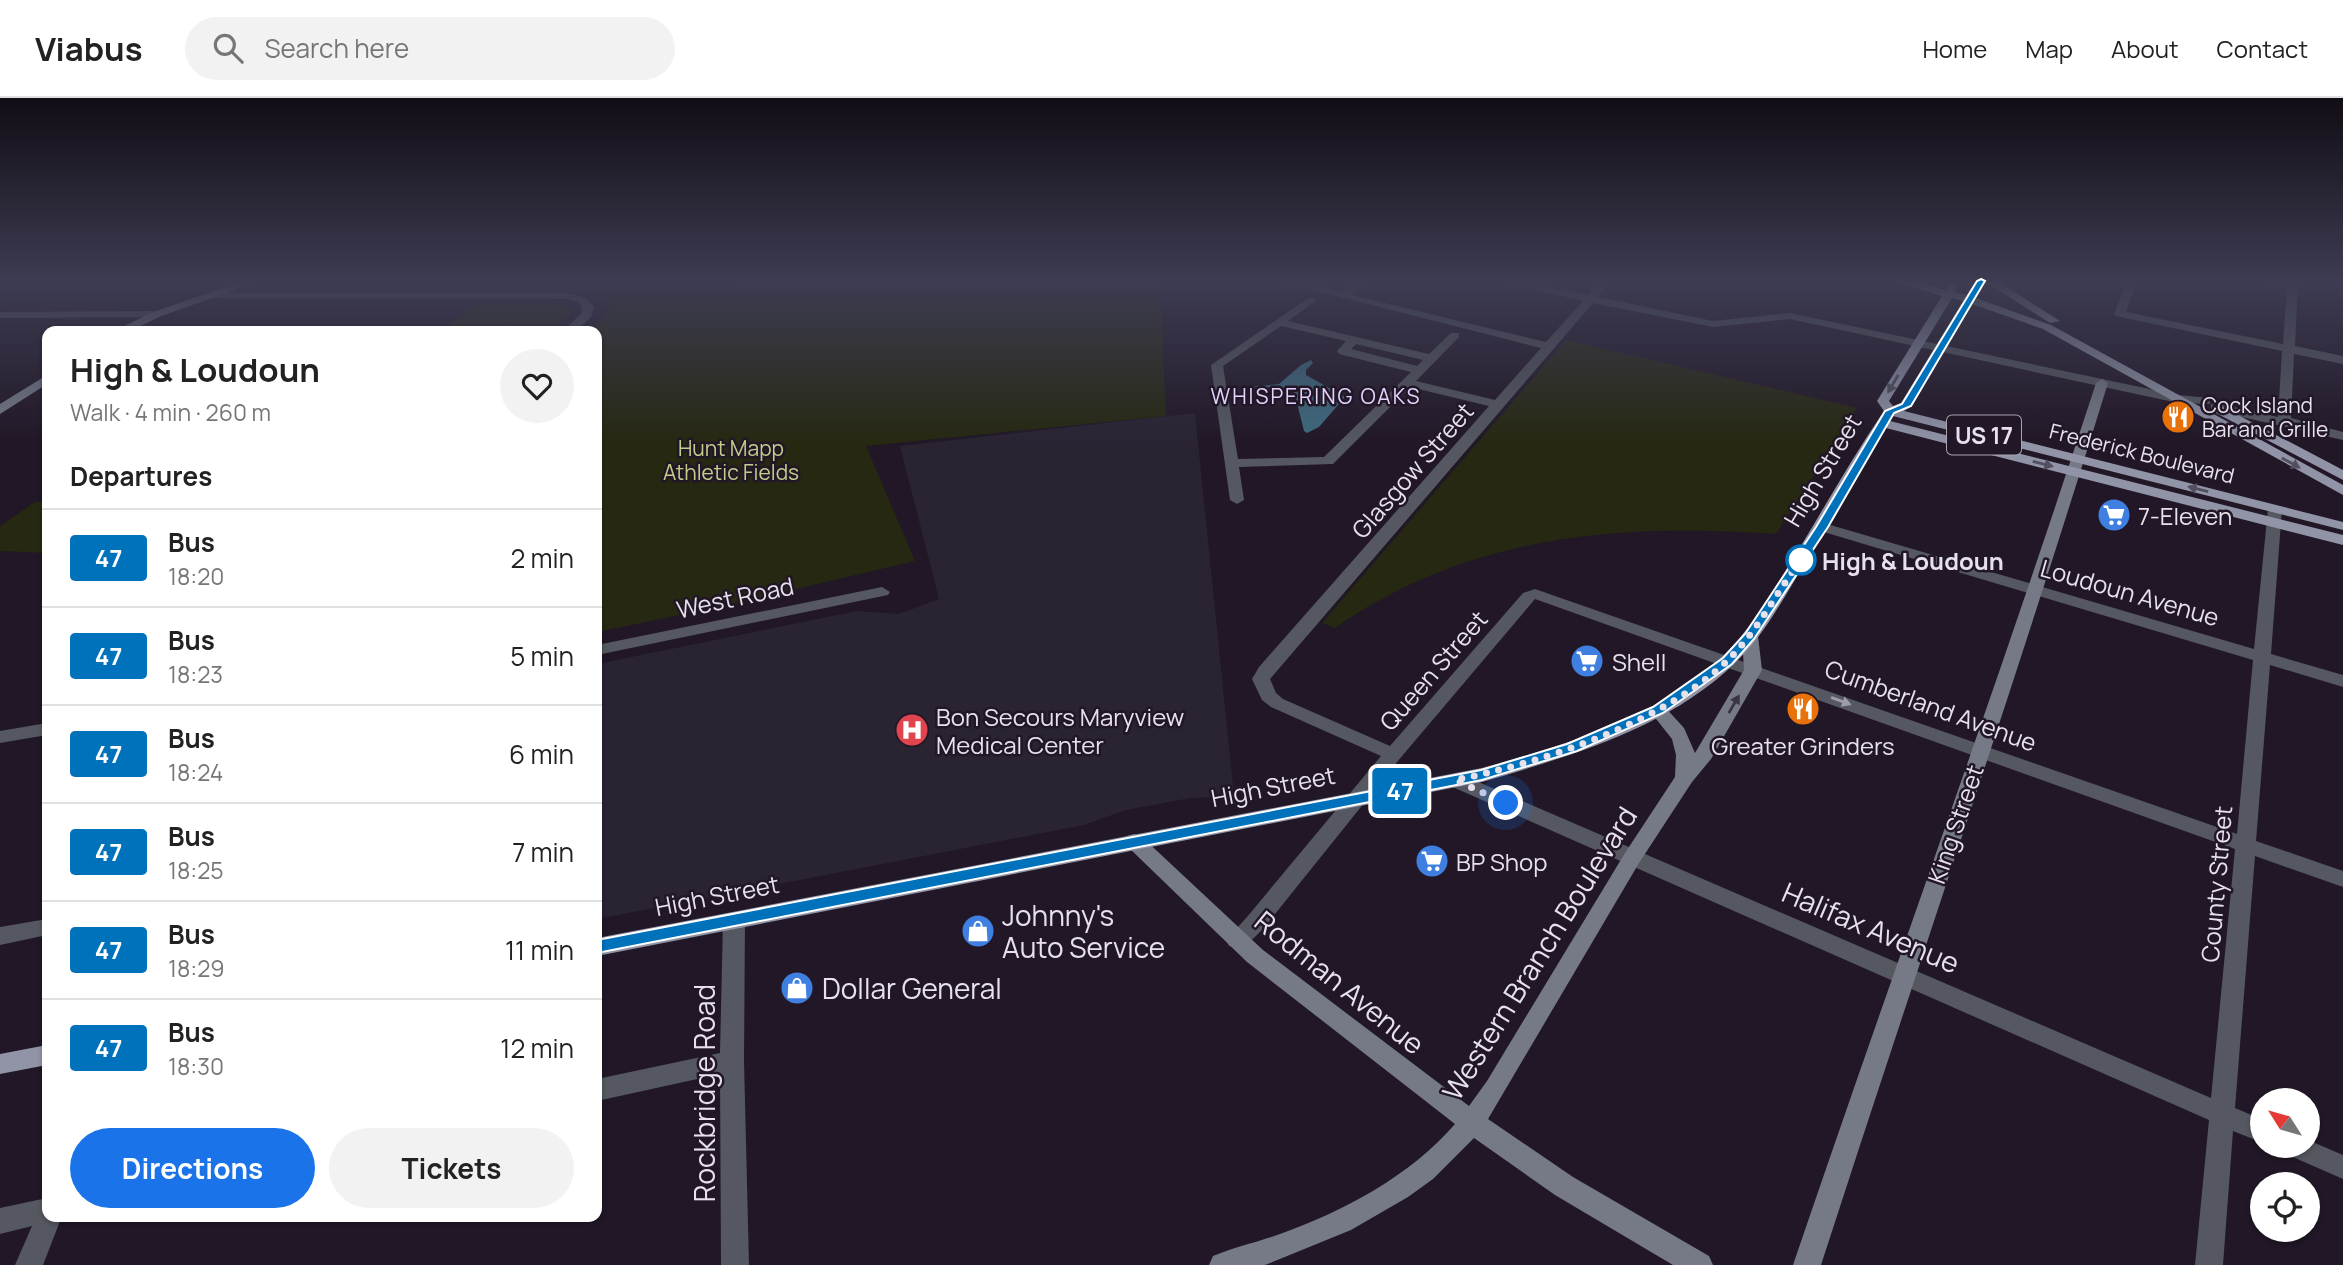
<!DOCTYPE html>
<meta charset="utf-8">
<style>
body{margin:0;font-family:Manrope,sans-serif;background:#f2f2f2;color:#222;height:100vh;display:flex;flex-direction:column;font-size:26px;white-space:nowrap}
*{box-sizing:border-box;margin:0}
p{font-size:23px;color:#767676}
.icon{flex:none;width:38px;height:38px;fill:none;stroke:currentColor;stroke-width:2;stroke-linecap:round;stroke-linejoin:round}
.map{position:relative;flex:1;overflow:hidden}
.panel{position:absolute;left:42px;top:228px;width:560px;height:896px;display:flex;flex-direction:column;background:#fff;border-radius:14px;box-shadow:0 2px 5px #0004}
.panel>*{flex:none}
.badge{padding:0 14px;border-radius:5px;font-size:24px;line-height:46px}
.needle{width:46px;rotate:307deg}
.buttons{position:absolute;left:2250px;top:990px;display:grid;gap:14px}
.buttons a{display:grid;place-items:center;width:70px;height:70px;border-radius:50%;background:#fff;box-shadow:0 2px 5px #0004;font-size:35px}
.you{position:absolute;width:35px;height:35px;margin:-18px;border:5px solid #fff;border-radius:50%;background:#1a73e8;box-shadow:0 0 0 10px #1a73e833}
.map>.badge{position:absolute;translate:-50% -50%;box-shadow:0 0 0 4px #fff}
h2{padding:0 28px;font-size:26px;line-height:63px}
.round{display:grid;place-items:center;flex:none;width:74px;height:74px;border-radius:37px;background:#f2f2f2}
.overview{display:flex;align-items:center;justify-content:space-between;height:119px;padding:0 28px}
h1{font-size:33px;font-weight:700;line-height:52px}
.cta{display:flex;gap:14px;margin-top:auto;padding:14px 28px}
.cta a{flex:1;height:80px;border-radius:42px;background:#1a73e8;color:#fff;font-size:28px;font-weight:700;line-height:80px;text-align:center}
.cta a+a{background:#f2f2f2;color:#222}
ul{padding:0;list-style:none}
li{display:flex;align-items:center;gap:21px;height:98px;padding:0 28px;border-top:2px solid #e0e0e0}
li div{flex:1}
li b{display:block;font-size:26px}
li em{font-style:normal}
li .badge{min-width:77px;font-weight:700;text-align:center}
header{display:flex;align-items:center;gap:42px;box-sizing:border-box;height:98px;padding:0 35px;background:#fff;border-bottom:2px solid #e0e0e0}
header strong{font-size:33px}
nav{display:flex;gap:38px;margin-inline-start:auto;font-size:24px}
.search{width:490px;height:63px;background:#f2f2f2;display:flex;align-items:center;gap:18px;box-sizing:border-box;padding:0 24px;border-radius:38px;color:#767676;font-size:26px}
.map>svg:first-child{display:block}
.medical{fill:#292332}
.green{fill:#262811}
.water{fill:#3e6b7f}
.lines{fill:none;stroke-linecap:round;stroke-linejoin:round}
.street{fill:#555860;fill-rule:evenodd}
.secondary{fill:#767a87;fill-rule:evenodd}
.primary{fill:#9094a6;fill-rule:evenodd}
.oneway{fill:#534f60}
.oneway2{fill:#9e9ca6}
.oneway3{fill:#3b3543}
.line{fill:#0072bc;stroke:#fff;stroke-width:2}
.walk{stroke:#e7e1eb;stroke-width:7;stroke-dasharray:0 12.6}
.stop-dot{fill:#fff;stroke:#0072bc;stroke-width:3.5}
.labels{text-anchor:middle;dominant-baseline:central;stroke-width:5;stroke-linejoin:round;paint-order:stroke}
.far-neighbourhood-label{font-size:21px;letter-spacing:2px;fill:#e2d2fd;stroke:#211726}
.far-poi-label{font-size:21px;fill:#e7e1eb;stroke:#211726;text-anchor:start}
.far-park-label{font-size:21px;fill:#c5cd8a;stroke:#211726}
.far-street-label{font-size:21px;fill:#e7e1eb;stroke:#211726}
.shield{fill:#211726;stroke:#aca4b0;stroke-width:2}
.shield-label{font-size:23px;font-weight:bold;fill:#e7e1eb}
.street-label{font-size:24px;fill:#e7e1eb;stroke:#211726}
.poi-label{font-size:24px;fill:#e7e1eb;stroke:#211726;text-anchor:start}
.stop-label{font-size:24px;font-weight:bold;fill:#e7e1eb;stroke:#211726;text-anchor:start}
.near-poi-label{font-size:28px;fill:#e7e1eb;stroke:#211726;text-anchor:start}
.near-street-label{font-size:28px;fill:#e7e1eb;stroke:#211726}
</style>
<header>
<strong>Viabus</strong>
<div class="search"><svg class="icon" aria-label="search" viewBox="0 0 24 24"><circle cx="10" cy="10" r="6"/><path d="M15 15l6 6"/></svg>Search here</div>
<nav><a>Home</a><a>Map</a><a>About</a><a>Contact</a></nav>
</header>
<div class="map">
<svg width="2343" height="1167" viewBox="0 0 2343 1167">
<rect width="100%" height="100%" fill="#211726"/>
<path class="medical" d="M1195,315l39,383 -43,2 -65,12 -42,15 -487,94v-255l260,-53 42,3 40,-15 -39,-153z"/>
<path class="green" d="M849,183h311l6,135 -300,30 49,115 -191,45 -127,26v-301h-6l19,-22c-4,-17 -19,-17 -34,-21l160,-1z
M477,205h81l13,6 -1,6 -17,16h-111z
M1566,242l291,68 -81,126c-158,-11 -308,1 -441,94l-13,-5z
M35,404h12v51l-47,-2v-25z"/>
<path class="water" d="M1311,262l2,3 -7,7v5l39,22 -26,30 -12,6 -3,-2 -10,-40 -9,-3 -34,-1 28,-3 22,-19z"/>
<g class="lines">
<path class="street" d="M1278,183h19l44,11 15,-11h12l-16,14 194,47 37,-41 -86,-20h22l69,14 12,-14h11l-13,16 115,24 77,-8 388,82 32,3v6l-32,-1 -388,-84 -77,8 -120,-24 -323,376 6,14 7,6 107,47 133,-153 12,-4 702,245 16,-174 -436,-130 -2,-3 7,-4 5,1 427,125 14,-140 2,-3h10l2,3 -11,145 72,21v12l-73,-22 -14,176 87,30v16l-88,-31 -20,252 28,12v23l-30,-12 -10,134h-28l14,-145 -761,-335 -3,-5 3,-5h14l749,323 24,-249 -700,-250 -138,163 -134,167c-11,10 -19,22 -34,17l-3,-6 21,-23 134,-161 -110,-49 -9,-7 -10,-21 7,-12 230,-261 -79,-19 -77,77 -94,3 5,33 -7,4 -7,-4 -19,-135 99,-68 6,3 -2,2 -26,19 141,33 22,-21h8v4l-43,44 79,19 46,-52zM1281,228l65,15 -9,10 2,3 72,18 -87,85 -86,2 -15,-93zM1356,246l67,16 -6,6 -66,-17z
M2127,183h10l-11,31 157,32 4,-56 -29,-7h40l-3,65 48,10v8l-49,-10 -3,64 52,14v8l-132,-30v-6l5,-1 62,14 4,-66 -166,-35 -2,-2z
M207,195h359l20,5 8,9 -3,10 -15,14h-13l18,-17 1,-7 -4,-5 -12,-3 -363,-1 -2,-2z
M0,214l157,-1 6,3 -6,3 -157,1z
M882,489l8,5 -2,3 -291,60v-10z
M47,625v12l-47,8v-12z
M734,814l8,2 3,6 -1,141 5,204h-28l-1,-191 -123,27v-22l123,-26 3,-133 3,-6z
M47,821v16l-47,10v-18z
M2308,1042l35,15v24l-57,-25 -4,-8h26z
M47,1100v18h15l-19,49h-28l17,-39 -32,8v-26z"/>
<path class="secondary" d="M244,183h16l-99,35 -31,15h-16l39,-19z
M1975,183h11l-9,14h-8l-2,-2z
M47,277v9l-47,30v-10z
M2102,281l6,4c-91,295 -192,588 -287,882h-28c100,-294 207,-586 303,-882z
M1750,533l8,5 4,34 -51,89 -19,23 -53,81 -151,256 85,58 136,79 4,9h-40l-118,-70 -81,-57 -41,41 -25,18 -57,33 -86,35h-56l4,-9c22,-9 45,-14 67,-22 64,-23 130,-58 175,-110l-208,-162 -120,-116 -3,-5 3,-5 7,-2 7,2 122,114 206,156 18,-25 138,-228 50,-76 1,-22 -4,-16 -23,-29 3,-4h12l20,22 11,25 49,-83 -2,-34z"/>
<path class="primary" d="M1893,183h19l34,9 3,-5h8l-2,7 11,3 3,-4h8l-1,7 75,27 292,160v10l-300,-166 -71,-25 -60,102 -8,5 439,111v8l-450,-114 -3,5 453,114v10l-457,-117c-30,50 -59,101 -90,150 -18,30 -36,62 -62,86 -68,65 -164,92 -252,118l-885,174v-18l885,-170c84,-23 178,-51 242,-113 23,-22 40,-50 57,-77 35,-55 66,-113 103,-167l-7,-10 65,-105zM1952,200l11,3 -62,102 -8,3 -4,-5z
M1984,183h13l63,40 -10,2z
M2219,307l124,65v10l-129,-68v-6z
M47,947v20l-47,9v-20z"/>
</g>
<defs><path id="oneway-solid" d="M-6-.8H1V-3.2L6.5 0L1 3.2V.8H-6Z" transform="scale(1.75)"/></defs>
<g class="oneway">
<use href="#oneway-solid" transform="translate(1893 286) rotate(120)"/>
<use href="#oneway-solid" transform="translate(2291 365) rotate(29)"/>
<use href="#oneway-solid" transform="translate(2043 366) rotate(14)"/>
<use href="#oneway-solid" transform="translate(2198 391) rotate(-166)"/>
</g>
<use class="oneway2" href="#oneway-solid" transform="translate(1841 603) rotate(20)"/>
<use class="oneway3" href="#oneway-solid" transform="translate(1734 606) rotate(-60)"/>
<linearGradient id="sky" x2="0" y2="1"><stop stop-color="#120d15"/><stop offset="0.53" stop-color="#3d3c52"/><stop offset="1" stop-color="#3d3c52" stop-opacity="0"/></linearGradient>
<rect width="2343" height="347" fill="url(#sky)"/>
<path class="line" d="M1981,181l4,2 -74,125 -17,7 -66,114 -74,112 -22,25 -69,49 -86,38 -95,29 -885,173 -6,-2 -3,-4 3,-5 6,-2 884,-170 86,-26 86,-37 70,-49 22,-24 71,-107 69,-116 17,-7 75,-123z"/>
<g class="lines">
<path class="walk" d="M1506,705l-51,-23c86,-17 211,-58 274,-121 30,-30 47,-66 72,-99"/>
</g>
<defs>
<symbol id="restaurant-disc" viewBox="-11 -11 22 22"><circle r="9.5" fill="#e8710a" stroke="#211726"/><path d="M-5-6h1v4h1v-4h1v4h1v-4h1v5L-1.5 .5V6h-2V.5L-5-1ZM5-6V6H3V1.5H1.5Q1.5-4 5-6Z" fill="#fff"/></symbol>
<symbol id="supermarket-disc" viewBox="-11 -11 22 22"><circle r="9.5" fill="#3f7fe0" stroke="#211726"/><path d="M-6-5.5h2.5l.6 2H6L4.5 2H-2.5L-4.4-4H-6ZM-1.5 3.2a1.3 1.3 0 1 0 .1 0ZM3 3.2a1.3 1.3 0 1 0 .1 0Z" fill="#fff"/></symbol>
<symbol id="hospital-disc" viewBox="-11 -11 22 22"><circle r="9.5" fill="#e0444e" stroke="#211726"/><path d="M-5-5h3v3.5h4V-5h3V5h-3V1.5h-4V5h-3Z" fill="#fff"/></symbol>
<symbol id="shop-disc" viewBox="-11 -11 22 22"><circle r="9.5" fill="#3f7fe0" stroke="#211726"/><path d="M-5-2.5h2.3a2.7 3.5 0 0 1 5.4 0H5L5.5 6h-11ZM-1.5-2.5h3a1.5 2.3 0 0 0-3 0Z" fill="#fff"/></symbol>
</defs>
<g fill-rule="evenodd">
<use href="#restaurant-disc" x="2159" y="300" width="38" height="38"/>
<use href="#supermarket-disc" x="2095" y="398" width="38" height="38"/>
<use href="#supermarket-disc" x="1568" y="544" width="38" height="38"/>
<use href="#restaurant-disc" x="1784" y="592" width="38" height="38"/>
<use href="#hospital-disc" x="893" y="613" width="38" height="38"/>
<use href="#supermarket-disc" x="1413" y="744" width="38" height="38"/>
<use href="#shop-disc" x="959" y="814" width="38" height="38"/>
<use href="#shop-disc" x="778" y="871" width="38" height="38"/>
</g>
<circle class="stop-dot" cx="1801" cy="462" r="14"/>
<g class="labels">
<g class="far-neighbourhood-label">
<text x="1316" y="298">WHISPERING OAKS</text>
</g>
<g class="far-poi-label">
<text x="2202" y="307">Cock Island<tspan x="2202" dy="24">Bar and Grille</tspan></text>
</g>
<g class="far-park-label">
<text x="731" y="350">Hunt Mapp<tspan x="731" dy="24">Athletic Fields</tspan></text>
</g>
<g class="far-street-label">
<text transform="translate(2142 355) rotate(14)">Frederick Boulevard</text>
</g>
<rect class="shield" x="1947" y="317.5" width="74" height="39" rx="5"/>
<g class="shield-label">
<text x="1984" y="337">US 17</text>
</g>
<g class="street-label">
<text transform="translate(1412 372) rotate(-49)">Glasgow Street</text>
<text transform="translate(1822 372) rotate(-59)">High Street</text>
<text transform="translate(2130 494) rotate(16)">Loudoun Avenue</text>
<text transform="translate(735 499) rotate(-12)">West Road</text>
<text transform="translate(1433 572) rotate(-49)">Queen Street</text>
<text transform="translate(1931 607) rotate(20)">Cumberland Avenue</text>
<text transform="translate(1273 688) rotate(-11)">High Street</text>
<text transform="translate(1955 726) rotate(-71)">King Street</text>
<text transform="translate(2216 786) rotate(-85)">County Street</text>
<text transform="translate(717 797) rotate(-11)">High Street</text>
</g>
<g class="poi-label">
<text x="2138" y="417">7-Eleven</text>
<text x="1612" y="563">Shell</text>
<text x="936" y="618">Bon Secours Maryview<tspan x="936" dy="28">Medical Center</tspan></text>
<text x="1803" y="647" text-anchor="middle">Greater Grinders</text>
<text x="1456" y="763">BP Shop</text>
</g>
<g class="stop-label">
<text x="1822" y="462">High &amp; Loudoun</text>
</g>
<g class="near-poi-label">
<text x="1002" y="817">Johnny's<tspan x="1002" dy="32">Auto Service</tspan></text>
<text x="822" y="890">Dollar General</text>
</g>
<g class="near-street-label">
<text transform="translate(1871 829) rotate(23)">Halifax Avenue</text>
<text transform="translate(1539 855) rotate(-58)">Western Branch Boulevard</text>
<text transform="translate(1340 884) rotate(39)">Rodman Avenue</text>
<text transform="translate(704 995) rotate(-90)">Rockbridge Road</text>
</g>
</g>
</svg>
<div class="buttons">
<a><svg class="needle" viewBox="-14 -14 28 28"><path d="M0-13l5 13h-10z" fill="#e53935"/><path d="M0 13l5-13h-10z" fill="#767676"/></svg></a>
<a><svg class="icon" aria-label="locate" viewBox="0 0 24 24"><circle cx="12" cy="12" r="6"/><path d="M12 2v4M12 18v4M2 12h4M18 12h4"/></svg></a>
</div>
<div class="you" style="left:1506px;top:705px"></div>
<b class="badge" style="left:1400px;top:693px;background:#0072bc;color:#fff">47</b>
<section class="panel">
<div class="overview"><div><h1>High &amp; Loudoun</h1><p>Walk · 4 min · 260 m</p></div><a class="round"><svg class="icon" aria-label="heart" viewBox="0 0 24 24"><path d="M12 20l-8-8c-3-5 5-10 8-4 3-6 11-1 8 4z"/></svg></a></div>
<h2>Departures</h2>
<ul>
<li><span class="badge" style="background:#0072bc;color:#fff">47</span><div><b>Bus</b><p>18:20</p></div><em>2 min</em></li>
<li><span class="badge" style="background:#0072bc;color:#fff">47</span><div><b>Bus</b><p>18:23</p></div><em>5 min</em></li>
<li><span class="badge" style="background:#0072bc;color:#fff">47</span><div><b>Bus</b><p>18:24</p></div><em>6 min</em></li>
<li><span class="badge" style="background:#0072bc;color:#fff">47</span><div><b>Bus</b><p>18:25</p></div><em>7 min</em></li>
<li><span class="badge" style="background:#0072bc;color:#fff">47</span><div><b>Bus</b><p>18:29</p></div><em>11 min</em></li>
<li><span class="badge" style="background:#0072bc;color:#fff">47</span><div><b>Bus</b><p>18:30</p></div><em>12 min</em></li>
</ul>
<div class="cta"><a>Directions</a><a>Tickets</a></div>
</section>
</div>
